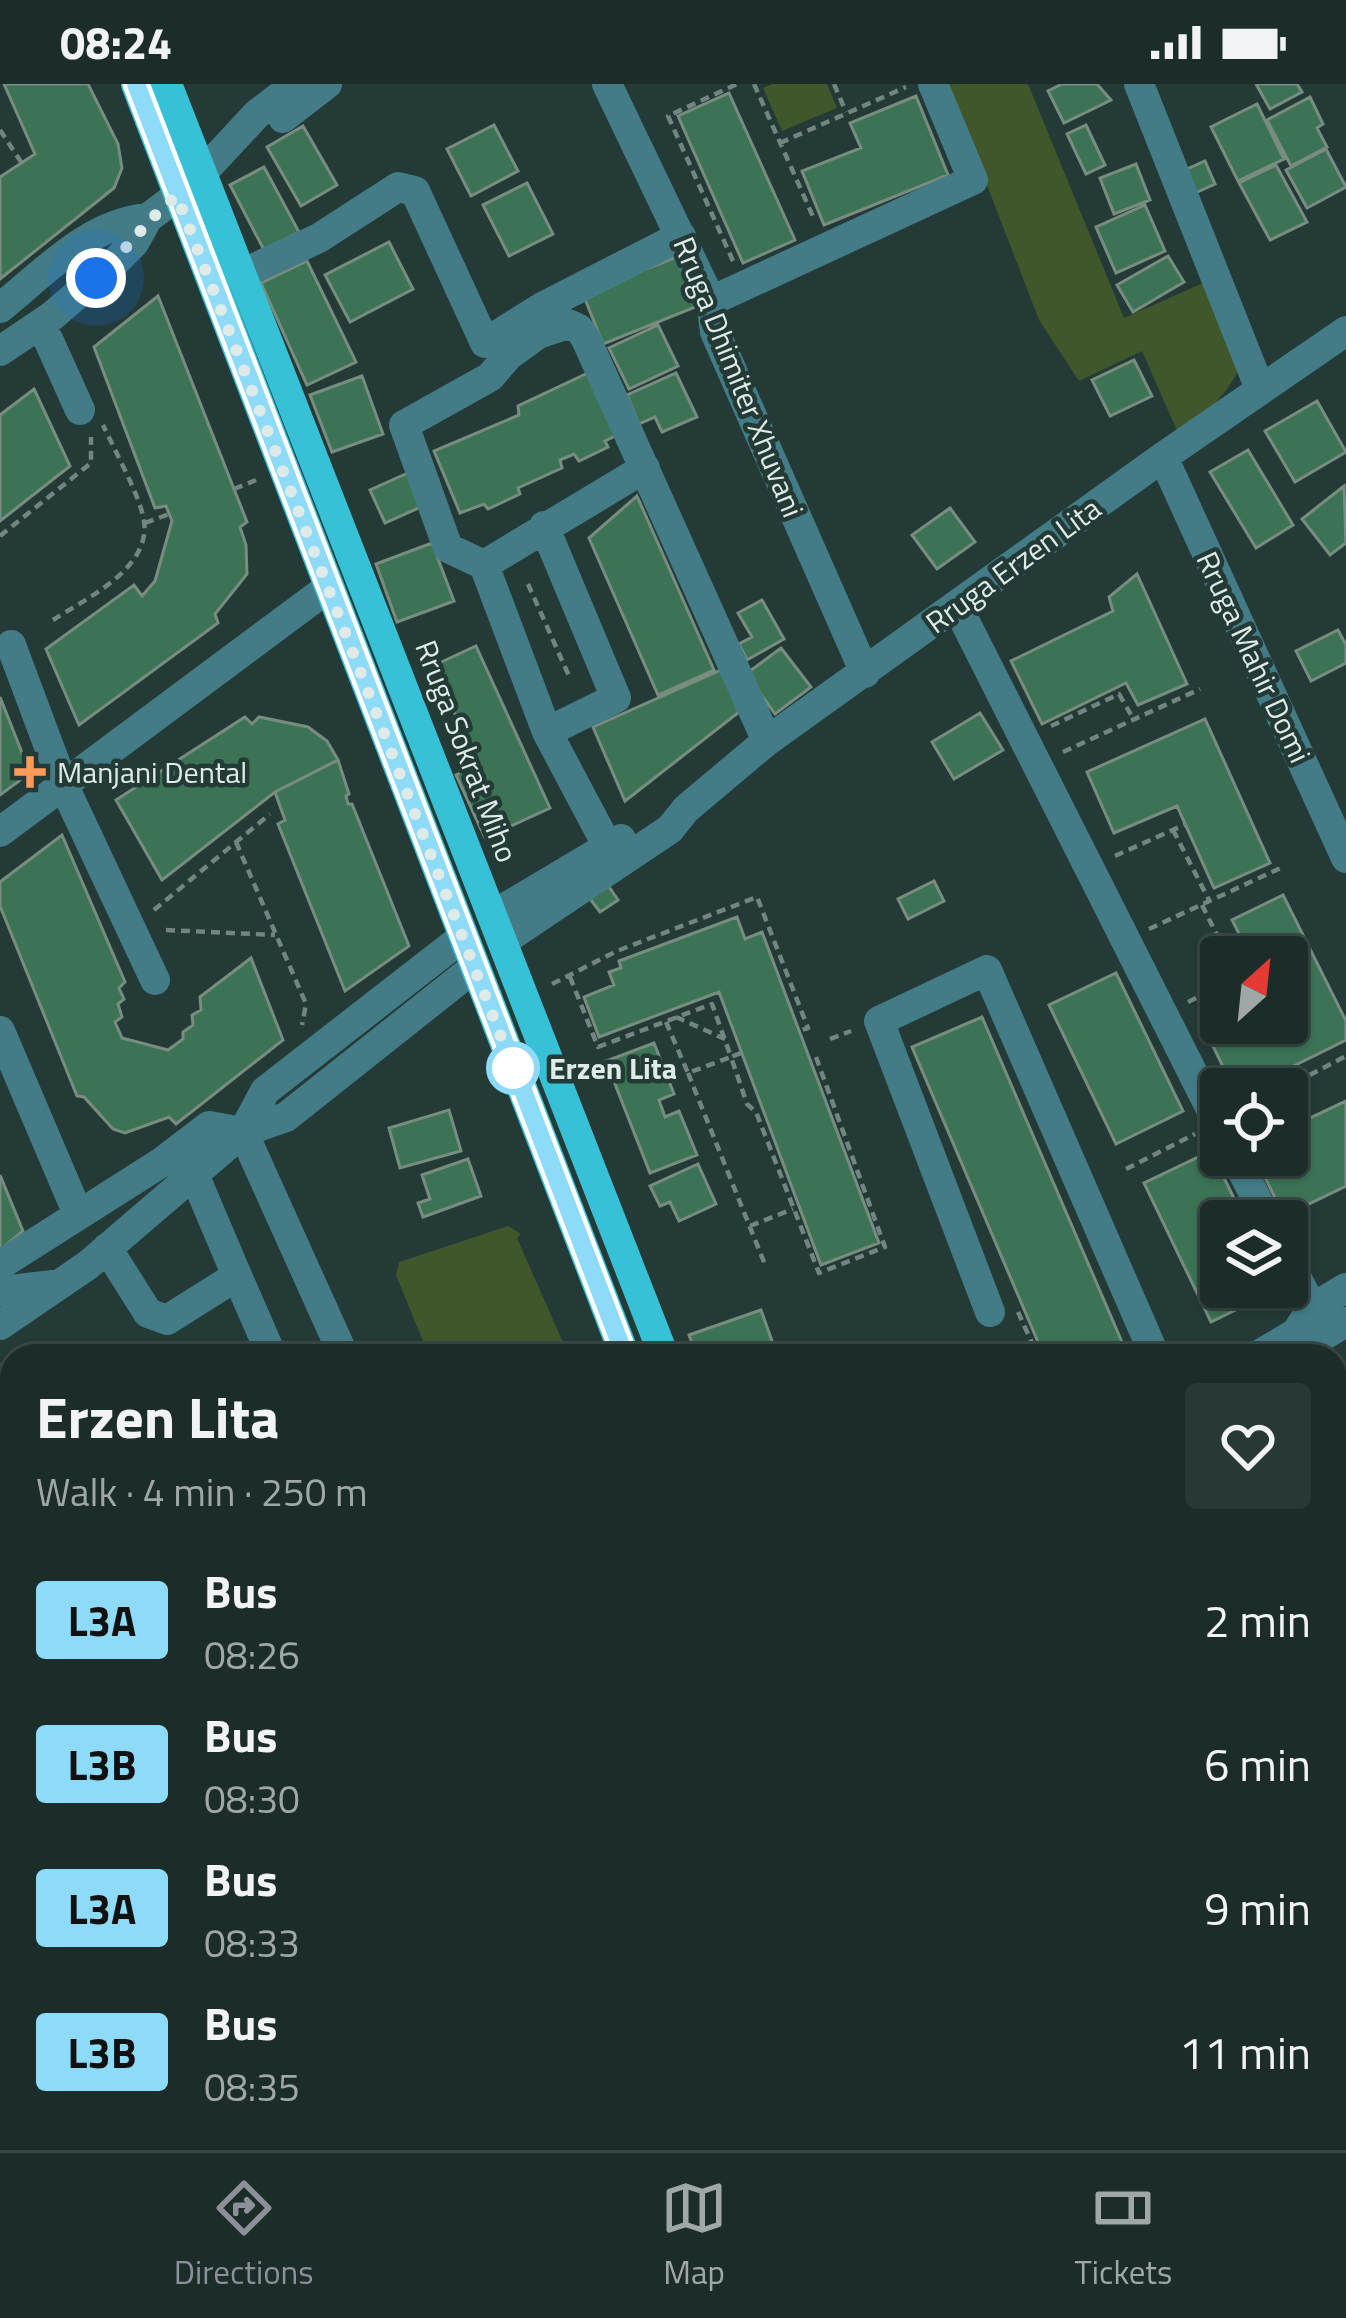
<!DOCTYPE html>
<meta charset="utf-8">
<style>
body{margin:0;font-family:"Titillium Web",sans-serif;background:#283835;color:#f1f3f6;height:100vh;display:flex;flex-direction:column;font-size:45px;white-space:nowrap}
*{box-sizing:border-box;margin:0}
p{font-size:39px;color:#a0a7a8}
.icon{flex:none;width:66px;height:66px;fill:none;stroke:currentColor;stroke-width:2;stroke-linecap:round;stroke-linejoin:round}
.map{position:relative;flex:1;overflow:hidden}
.drawer{position:absolute;left:0px;top:1260px;width:1347px;height:807px;display:flex;flex-direction:column;background:#1b2c29;border-radius:36px 36px 0 0;box-shadow:0 3px 9px #0004,0 0 0 3px #394846}
.drawer>*{flex:none}
.badge{padding:0 24px;border-radius:9px;font-size:42px;line-height:78px}
.needle{width:78px;rotate:27deg}
.fabs{position:absolute;left:1200px;top:852px;display:grid;gap:24px}
.fabs a{display:grid;place-items:center;width:108px;height:108px;border-radius:12px;background:#1b2c29;box-shadow:0 3px 9px #0004,0 0 0 3px #394846;font-size:60px}
.you{position:absolute;width:60px;height:60px;margin:-30px;border:9px solid #fff;border-radius:50%;background:#1a73e8;box-shadow:0 0 0 18px #1a73e833}
.map>.badge{position:absolute;translate:-50% -50%;box-shadow:0 0 0 6px #fff}
.round{display:grid;place-items:center;flex:none;width:126px;height:126px;border-radius:12px;background:#283835}
.overview{display:flex;align-items:center;justify-content:space-between;height:204px;padding:0 36px}
h1{font-size:57px;font-weight:700;line-height:90px}
ul{padding:0;list-style:none}
li{display:flex;align-items:center;gap:36px;height:144px;padding:0 36px}
li div{flex:1}
li b{display:block;font-size:45px}
li em{font-style:normal}
li .badge{min-width:132px;font-weight:700;text-align:center}
.status{display:flex;justify-content:space-between;align-items:center;height:84px;padding:0 60px;background:#1b2c29;direction:ltr}
.status svg{height:33px;fill:currentColor}
.tabs{display:flex;justify-content:space-around;align-items:center;height:168px;border-top:3px solid #394846;background:#1b2c29;font-size:33px;color:#a0a7a8}
.tabs a{display:grid;justify-items:center;gap:6px}
.tabs .on{color:#8c9099}
.map>svg:first-child{display:block}
.green{fill:#40562b}
.building{fill:#3b7354;stroke:#798c80;stroke-width:3}
.lines{fill:none;stroke-linecap:round;stroke-linejoin:round}
.path{stroke:#738582;stroke-width:4.5;stroke-dasharray:9 6;stroke-linecap:butt}
.minor{stroke:#437c86;stroke-width:30}
.major{stroke:#36c1d7;stroke-width:30}
.line-casing{stroke:#fff;stroke-width:27}
.line{stroke:#8edbf8;stroke-width:18}
.walk{stroke:#deebe9;stroke-width:12;stroke-dasharray:0 21.6}
.poi-dot{fill:#ff9b5a;stroke:#243a37;stroke-width:4.5}
.stop-dot{fill:#fff;stroke:#8edbf8;stroke-width:6}
.labels{text-anchor:middle;dominant-baseline:central;stroke-width:9;stroke-linejoin:round;paint-order:stroke}
.street-label{font-size:30px;fill:#deebe9;stroke:#243a37}
.poi-label{font-size:30px;fill:#deebe9;stroke:#243a37;text-anchor:start}
.stop-label{font-size:30px;font-weight:bold;fill:#deebe9;stroke:#243a37;text-anchor:start}
</style>
<div class="status"><b>08:24</b><svg viewBox="0 0 49 12"><path d="M0 12V9h3v3zM5 12V6h3v6zM10 12V3h3v9zM15 12V0h3v12zM26 1h20v11H26zM47 4h2v5h-2z"/></svg></div>
<div class="map">
<svg width="1346" height="2066" viewBox="0 0 1346 2066">
<rect width="100%" height="100%" fill="#243a37"/>
<path class="green" d="M772,0h55l10,24 -55,23 -19,-43z
M948,0h80l96,234 88,-39 30,84c-14,31 -35,51 -64,70l-36,-82 -63,30 -40,-61z
M508,1142l13,8 -4,4 49,111 -4,7h-133l-33,-81 3,-13z"/>
<path class="building" d="M4,0h84l30,60 4,24 -8,20 -114,91v-102l35,-23z
M1062,0h35l14,16 -47,23 -16,-32z
M1256,0h41l5,8 -32,17z
M729,9l66,147 -52,23 -65,-147z
M916,12l32,79 -124,50 -22,-54 59,-23 -11,-25z
M1310,13l13,27 -6,4 10,19 -36,19 -24,-46z
M1257,20l27,55 -46,22 -27,-54z
M494,41l24,46 -47,25 -24,-47z
M1086,41l19,40 -19,9 -19,-40z
M303,42l34,59 -36,21 -34,-59z
M1326,65l20,38 -39,21 -21,-38z
M1205,77l10,23 -20,9 -10,-23z
M1136,80l14,36 -36,14 -14,-36z
M1276,81l31,57 -37,18 -31,-57z
M264,83l35,65 -35,18 -34,-65z
M527,99l26,51 -44,22 -26,-51z
M1145,121l20,46 -49,22 -20,-46z
M389,158l24,47 -63,33 -25,-47z
M679,172l19,50 -95,38 -20,-50z
M1168,172l16,26 -51,30 -16,-27z
M307,177l49,101 -49,23 -46,-102z
M158,212l89,226 -7,5 6,18 1,29 -32,40 3,9 -139,102 -33,-76 88,-64 8,11 13,-15 17,-60 -6,-15 -11,2 -61,-161z
M658,241l20,41 -49,23 -20,-41z
M1134,276l18,36 -42,20 -18,-36z
M588,289l29,62 -12,6 3,6 -29,14 -5,-7 -14,6 2,8 -44,20 2,6 -32,15 -4,-5 -24,9 -26,-62 85,-36 -1,-9z
M676,289l21,44 -35,15 -7,-15 -16,7 -12,-29z
M362,292l21,58 -51,18 -22,-57z
M34,305l36,77 -70,55v-106z
M1317,317l29,51 -51,30 -30,-51z
M1248,366l45,75 -37,23 -46,-76z
M408,389l15,33 -38,17 -15,-33z
M1344,402l2,57 -16,12 -28,-36z
M637,412l77,174 -56,25 -69,-157z
M950,424l25,34 -38,27 -25,-34z
M432,459l22,58 -57,21 -21,-58z
M1137,490l50,110 -49,21 -12,-22 -84,41 -31,-63 102,-50 -4,-14z
M762,516l22,39 -37,21 -8,-16 13,-7 -14,-24z
M1338,546l8,15v18l-35,18 -15,-30z
M476,562l74,162 -65,30 -29,-63 22,-11 -45,-98z
M781,564l30,39 -36,27 -29,-40z
M721,586l18,42 -114,89 -32,-74z
M0,613l30,76 -30,22z
M980,629l23,37 -49,29 -22,-37z
M245,633l7,7 7,-7 49,10 19,14 11,19 -63,32 -113,88 -46,-80z
M1205,635l65,144 -56,25 -37,-82 -63,27 -27,-61z
M338,676l11,34 -3,2 2,8h4l57,142 -64,45 -67,-167 7,-4 -10,-28z
M62,751l63,147 -6,6 5,11 -6,5 4,13 -7,5 7,16 46,12 15,-11v-7l10,-7 -1,-10 9,-5 -1,-13 51,-39 32,82 -107,84 -7,-7 -44,16 -12,-4 -29,-32 -7,-1 -77,-190v-24z
M603,794l15,22 -18,12 -16,-21z
M934,797l10,20 -36,18 -10,-20z
M1283,811l63,126v19l-99,49h-13l-27,-55 23,-11h57v-66h-36l-19,-37z
M737,833l8,22 17,-7 117,311 -58,22 -102,-273 -120,45 -15,-40 30,-12 -5,-13 12,-4 -2,-7z
M1116,889l67,138 -67,33 -67,-139z
M982,933l3,7 143,332h-84l-132,-309z
M654,959l20,51 -15,6 6,17 14,-6 18,44 -47,18 -44,-112z
M1346,1017v85l-62,30 -30,-61h33v-26z
M449,1026l12,41 -61,17 -11,-40z
M1211,1067l34,70h-24v66l57,2 -67,33 -67,-139z
M468,1075l13,37 -58,21 -5,-14 12,-4 -8,-24z
M698,1080l18,40 -37,17 -9,-19 -10,4 -10,-20z
M0,1091l23,56 -23,19z
M761,1226l16,45 -80,1 -8,-21z
M4,1279l8,10v41l-12,9v-57z
M1346,1284v96l-4,2 -7,-6v-85z
M12,1350v67l-2,1 -10,-27v-36z
M1346,1471v82l-6,2 1,9 -6,3v-91z
M12,1504v56l-12,5v-57z
M1343,1855l3,7v165l-11,-27v-142z
M12,1857v66l-12,8v-68z
M1346,2038v28l-73,-2 23,-9h39v-13z
M12,2055h112l-24,11h-84z
M246,2055h53l6,11h-54z
M442,2055h59l4,11h-60z
M602,2055h56l4,11h-55z
M871,2055l36,1 5,10h-40l3,-1z
M1035,2055h84l4,11h-83z"/>
<g class="lines">
<path class="path" d="M754,0l61,137
M834,0l12,28
M0,46l21,32
M780,59l126,-56
M733,177l-65,-145 69,-32
M234,405l22,-9
M145,439l24,-9
M0,452l91,-73v-26
M528,500l41,92
M53,536c32,-21 98,-51 91,-99 -3,-23 -30,-72 -41,-96
M1051,642l68,-32 15,26
M1063,668l137,-63
M1173,746l36,70
M236,758l70,162 -4,21
M1115,772l71,-32
M1202,821l26,52
M154,826l116,-96
M1149,845l136,-63
M166,846l109,5
M570,893l28,70 114,-43 19,53 10,-4
M552,900l65,-33 140,-54 51,131 -9,3
M1188,918l33,-16
M676,933l49,22
M666,938l22,51 43,-16 16,47 9,8 63,161 66,-26 -69,-190
M830,955l21,-8
M688,989l78,194
M1283,1005l63,-33
M1126,1085l69,-35
M750,1142l43,-17
M1018,1228l20,44
M1335,1397l11,-7
M1335,1435l11,21
M0,1772l12,5
M1335,2015l10,24
M1260,2066l27,-11"/>
<path class="minor" d="M607,0l104,217 4,31 150,341
M1139,0l121,305
M283,34l44,-34
M202,89l55,-59 39,-30
M242,190l77,-36 79,-51 17,4 70,152 59,-37 137,-70
M711,217l262,-121 -40,-96
M0,224c45,-36 89,-85 148,-90
M48,255l32,71
M0,267l52,-35 64,-55 18,-18 14,-25 29,-22
M1163,373l183,401
M544,442l72,172 -69,34
M484,481l161,-97
M957,522l264,523
M11,561l52,139 92,196
M0,748l328,-244
M608,763l-61,-115 -63,-167 -36,-17 -44,-123 86,-48 19,-22 29,-21 30,-10 11,5 7,10 181,402
M493,831l128,-76
M503,857l167,-112 16,-20 81,-68 396,-284 183,-126
M0,947l78,183
M243,1048l22,-41 198,-154
M243,1048l101,224
M1234,1071l34,66
M107,1164l41,65 19,7 65,-41 3,-8 -42,-99 -15,-21
M1287,1175l25,49
M0,1181l162,-103 47,-36 34,6
M235,1187l37,85
M0,1207l53,-6
M990,1228l-111,-291 108,-51 168,386
M0,1241l88,-60 155,-133 43,-15 189,-150
M1296,1249l23,5 27,-16
M1257,1272l39,-23 16,-25 34,-20
M1335,1788l11,27
M0,2027l12,-5
M342,2055l5,11
M518,2055l5,11
M698,2055l5,11
M1144,2055l4,11"/>
<path class="major" d="M136,0l489,1272
M167,0l497,1272
M927,2055l5,11
M971,2055l5,11"/>
</g>
<g class="lines">
<defs>
<path id="line" d="M136,0l489,1272"/>
</defs>
<use href="#line" class="line-casing"/>
<use href="#line" class="line"/>
<path class="walk" d="M96,194c30,-26 49,-58 81,-82l336,872"/>
</g>
<path class="poi-dot" d="M24 670h12v12h12v12h-12v12h-12v-12h-12v-12h12z"/>
<circle class="stop-dot" cx="513" cy="984" r="24"/>
<g class="labels">
<g class="street-label">
<text transform="translate(739 293) rotate(68)">Rruga Dhimiter Xhuvani</text>
<text transform="translate(1013 481) rotate(-36)">Rruga Erzen Lita</text>
<text transform="translate(1254 573) rotate(65)">Rruga Mahir Domi</text>
<text transform="translate(467 667) rotate(69)">Rruga Sokrat Miho</text>
</g>
<g class="poi-label">
<text x="57" y="688">Manjani Dental</text>
</g>
<g class="stop-label">
<text x="549" y="984">Erzen Lita</text>
</g>
</g>
</svg>
<div class="fabs">
<a><svg class="needle" viewBox="-14 -14 28 28"><path d="M0-13l5 13h-10z" fill="#e53935"/><path d="M0 13l5-13h-10z" fill="#a0a7a8"/></svg></a>
<a><svg class="icon" aria-label="locate" viewBox="0 0 24 24"><circle cx="12" cy="12" r="6"/><path d="M12 2v4M12 18v4M2 12h4M18 12h4"/></svg></a>
<a><svg class="icon" aria-label="layers" viewBox="0 0 24 24"><path d="M12 4l9 5-9 5-9-5zM3 14l9 5 9-5"/></svg></a>
</div>
<div class="you" style="left:96px;top:194px"></div>
<section class="drawer">
<div class="overview"><div><h1>Erzen Lita</h1><p>Walk · 4 min · 250 m</p></div><a class="round"><svg class="icon" aria-label="heart" viewBox="0 0 24 24"><path d="M12 20l-8-8c-3-5 5-10 8-4 3-6 11-1 8 4z"/></svg></a></div>
<ul>
<li><span class="badge" style="background:#8edbf8;color:#111">L3A</span><div><b>Bus</b><p>08:26</p></div><em>2 min</em></li>
<li><span class="badge" style="background:#8edbf8;color:#111">L3B</span><div><b>Bus</b><p>08:30</p></div><em>6 min</em></li>
<li><span class="badge" style="background:#8edbf8;color:#111">L3A</span><div><b>Bus</b><p>08:33</p></div><em>9 min</em></li>
<li><span class="badge" style="background:#8edbf8;color:#111">L3B</span><div><b>Bus</b><p>08:35</p></div><em>11 min</em></li>
</ul>
</section>
</div>
<nav class="tabs">
<a class="on"><svg class="icon" aria-label="directions" viewBox="0 0 24 24"><path d="M12 3l9 9-9 9-9-9zM9 14v-3h6M13 9l2 2-2 2"/></svg>Directions</a>
<a><svg class="icon" aria-label="map" viewBox="0 0 24 24"><path d="M3 6l6-2 6 2 6-2v14l-6 2-6-2-6 2zM9 4v14M15 6v14"/></svg>Map</a>
<a><svg class="icon" aria-label="tickets" viewBox="0 0 24 24"><path d="M3 7h18v10H3zM15 7v10"/></svg>Tickets</a>
</nav>
